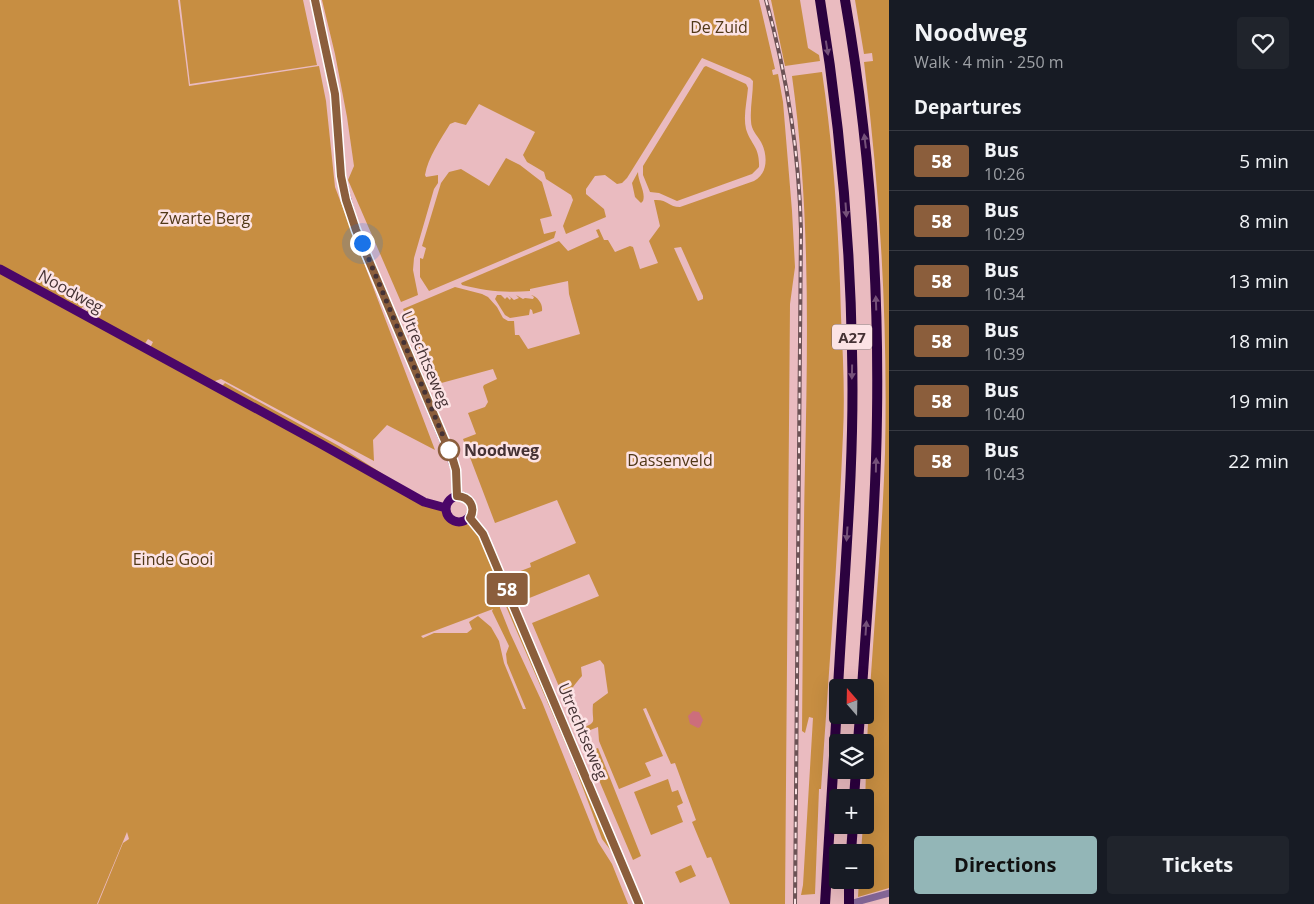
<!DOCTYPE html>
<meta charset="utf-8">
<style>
body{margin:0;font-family:"Open Sans",sans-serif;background:#20242c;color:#f1f3f6;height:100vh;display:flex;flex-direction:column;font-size:19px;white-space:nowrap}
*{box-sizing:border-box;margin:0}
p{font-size:16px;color:#9ea1a6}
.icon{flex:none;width:28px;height:28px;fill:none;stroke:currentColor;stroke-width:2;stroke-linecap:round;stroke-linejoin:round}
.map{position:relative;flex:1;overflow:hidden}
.drawer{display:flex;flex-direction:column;background:#171b24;width:425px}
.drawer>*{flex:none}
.badge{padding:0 10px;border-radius:4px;font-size:18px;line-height:32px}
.needle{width:32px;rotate:340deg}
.fabs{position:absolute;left:829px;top:679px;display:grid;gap:10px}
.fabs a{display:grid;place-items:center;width:45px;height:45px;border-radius:5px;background:#171b24;box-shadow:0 5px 20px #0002;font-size:25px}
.you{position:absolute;width:25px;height:25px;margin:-12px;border:4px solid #fff;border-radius:50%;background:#1a73e8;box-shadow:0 0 0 8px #1a73e833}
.map>.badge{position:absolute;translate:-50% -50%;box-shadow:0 0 0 2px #fff}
h2{padding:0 25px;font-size:19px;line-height:45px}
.round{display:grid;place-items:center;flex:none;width:52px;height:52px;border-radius:5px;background:#20242c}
.head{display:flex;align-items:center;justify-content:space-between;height:85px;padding:0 25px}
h1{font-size:24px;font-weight:700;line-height:38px}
.primary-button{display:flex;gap:10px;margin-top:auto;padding:10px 25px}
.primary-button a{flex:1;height:58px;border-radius:5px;background:#93b6b7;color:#111;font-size:20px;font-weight:700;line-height:58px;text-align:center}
.primary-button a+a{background:#20242c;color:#f1f3f6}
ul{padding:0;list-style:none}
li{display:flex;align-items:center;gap:15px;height:60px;padding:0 25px;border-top:1px solid #363941}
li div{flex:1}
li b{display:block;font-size:19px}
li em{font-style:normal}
li .badge{min-width:55px;font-weight:700;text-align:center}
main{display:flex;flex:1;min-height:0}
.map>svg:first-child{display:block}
.green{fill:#c78e42;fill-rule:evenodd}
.water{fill:#cc6e7c}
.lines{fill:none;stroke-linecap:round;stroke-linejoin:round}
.minor{stroke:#846797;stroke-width:7}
.major{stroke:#4b0668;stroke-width:9}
.highway{stroke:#2c023f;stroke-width:10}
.rail-casing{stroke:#6c5255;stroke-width:4}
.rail{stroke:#fce3e5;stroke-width:2;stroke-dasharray:5.5;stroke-linecap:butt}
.oneway{fill:#755179}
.line-casing{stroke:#fff;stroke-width:11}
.line{stroke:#8b5e3c;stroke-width:8}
.walk{stroke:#453234;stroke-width:5;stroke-dasharray:0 9}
.stop-dot{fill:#fff;stroke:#8b5e3c;stroke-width:2.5}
.labels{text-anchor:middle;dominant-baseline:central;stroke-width:5;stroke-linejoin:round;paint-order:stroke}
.shield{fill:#fce3e5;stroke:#7c6769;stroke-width:1}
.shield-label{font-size:15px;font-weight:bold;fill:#453234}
.park-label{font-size:16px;fill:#513817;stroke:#fce3e5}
.street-label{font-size:16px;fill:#453234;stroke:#fce3e5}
.stop-label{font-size:16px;font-weight:bold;fill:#453234;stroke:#fce3e5;text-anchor:start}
</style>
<main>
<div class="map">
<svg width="889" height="904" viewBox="0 0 889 904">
<rect width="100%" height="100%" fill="#eabbc0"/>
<path class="green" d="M0,0h178l11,86 130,-20 7,35 9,86 100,263 -48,-25 -14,15 1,21 -153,-82 -6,2 -5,-1 -60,-32 3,-6 -5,-3 -4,6 -57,-32 1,-6 -4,-2 -4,5 -80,-45z
M180,0h123l14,65 -127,19z
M322,0h437l16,69 -3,1 1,5 5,-1 5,28 9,109 3,56 -5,37 -5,600h-55l-19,-47 -4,1 -15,-36 4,-2 -21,-57 -4,1 -25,-56 -3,1 20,47 -18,7 6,13 -32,13 -20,-48 -1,-14 -18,7 -2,-4c22,-9 13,-6 15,-26l15,-11 -4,-28 -4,-5 -19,7 1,9c-7,7 -10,15 -19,20l-31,-73 67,-27 -10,-22 -67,27 -12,-26 21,-8 -1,-4 46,-20 -19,-43 -62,23 -32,-84 13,-5 -8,-21 17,-6 3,-5 -5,-15 1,-2 13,-6 -4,-10 -59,16 -31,-76 52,-22 27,7 6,3 9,10 6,11 5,3h6l1,14h4l9,14 52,-15 -11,-40 -1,-13 -38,8v2c-24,2 -44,0 -68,-6l-1,-2 98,-42 9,10 31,-14 -3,-7 3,-1 5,11h4l7,12 15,-6 3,1 7,22 18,-6 -9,-22 11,-15 -6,-26c14,-1 14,7 26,7l74,-26c14,-7 14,-26 7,-39 -4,-7 -10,-12 -10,-21 -1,-13 2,-26 2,-40l-3,-3 -48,-20 -75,120 -5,5 -5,1 -12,-9 -10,1 -9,13v5l18,15 2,8 -40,17 -3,-8 10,-26 -2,-5 -25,-16 -2,-7 -17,-10 -4,-7 12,-23 -56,-28 -13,21 -11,-3 -5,2c-9,15 -22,33 -25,51l1,2 12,-2v8l-4,6 -20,69 -1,12 5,25 -17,7 -53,-122 6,-14 -7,-49 -12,-63zM681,247l22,49v3l-5,2 -24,-53z
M771,0h29l8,48 11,7 1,6 -35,5z
M855,0h34v888l-31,9 1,-17h6v-28h-4l2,-27h2c0,-123 16,-248 20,-372 3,-131 -5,-261 -21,-391l9,-1 -1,-8 -8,1z
M706,66l40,18 2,4c-1,13 -5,28 -2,41 5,16 14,18 13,38l-7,7 -75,27 -18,-8 -9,-1 -7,-17v-9l61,-99z
M822,72c12,81 17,163 19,245 2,39 4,78 2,117 -5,119 -14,237 -22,355h-2l-4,105 -14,1 2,-10 10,-167 -4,-1 -4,16 -3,-2c1,-89 1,-177 3,-265 3,-130 5,-261 -13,-390z
M506,158l14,7 22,17 10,34 -12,3 4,15 12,-3 -2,7 -125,53 -9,-14v-19l3,1 3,-11 -4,-2 19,-63 8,-11 12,-3 28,17z
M638,172c0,10 8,20 5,29l-2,2 -6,-6 -3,-14z
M0,269l487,266 128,321 -13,-17 -30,-80 -67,-155 -5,2v2l10,25 32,69 56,140 14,22 16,40h-530l25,-61 6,-4 -2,-7 -30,72h-97zM493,609l-1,2 17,35 -3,8 1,9 19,46h-3l-19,-46 -5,-22 -8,-14 -13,-11 -9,6 3,7 -5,4h-33l-11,5 -2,-2z
M497,295h4l4,4 2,-2 3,3 1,-2 -3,-3 6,5 5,-2 -3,-3 7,4 2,-1 8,1 1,-2 -3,-2c7,2 12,9 11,16l-9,3 -1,-4 -2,-1 -1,6 -19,3 -5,-3 -10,-16z
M225,383l114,63 58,37 -175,-97z
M598,748l43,108 -8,4 -46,-108z
M668,779l4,13 6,-2 5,13 -6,3 6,16 -32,13 -17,-43z
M691,865l5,11 -16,7 -5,-11z"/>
<path class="water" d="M693,711l6,1 4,8 -3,7 -2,1 -8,-4 -2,-8z"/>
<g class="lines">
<path class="minor" d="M849,904l40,-11"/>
<path class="major" d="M315,0l20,94 6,82 6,24 9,30 17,40 83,200 1,26
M0,269l321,175 103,58 22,6
M446 509a13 13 0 1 1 26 0a13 13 0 1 1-26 0Z
M469,518l14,16 156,370"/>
<path class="highway" d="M820,0c19,116 30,233 32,351 3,112 -8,224 -14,337
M845,0c24,137 34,276 32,415 -1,91 -9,182 -15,273
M858,742l2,-27
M854,798l2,-28
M851,852l2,-27
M825,904l13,-214
M849,904v-24"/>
<defs>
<path id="rail" d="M766,0c21,76 33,151 35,230l-6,674"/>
</defs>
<use href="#rail" class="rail-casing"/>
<use href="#rail" class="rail"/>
</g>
<defs><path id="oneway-solid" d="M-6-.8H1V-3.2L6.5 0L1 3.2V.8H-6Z" transform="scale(1.25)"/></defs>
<g class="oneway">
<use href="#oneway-solid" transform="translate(827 48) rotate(81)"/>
<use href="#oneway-solid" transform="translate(865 141) rotate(-97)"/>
<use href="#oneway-solid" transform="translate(846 210) rotate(86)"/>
<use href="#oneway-solid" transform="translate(876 303) rotate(-92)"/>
<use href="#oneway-solid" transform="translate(852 372) rotate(91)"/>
<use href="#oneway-solid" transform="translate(876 465) rotate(-89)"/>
<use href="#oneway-solid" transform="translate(847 534) rotate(94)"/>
<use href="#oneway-solid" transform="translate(866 628) rotate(-86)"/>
</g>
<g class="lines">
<defs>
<path id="line" d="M315,0l20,94 6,82 5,24 10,30 97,230 3,10 1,26c13,1 19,11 13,22l13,16 156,370"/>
</defs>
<use href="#line" class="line-casing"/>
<use href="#line" class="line"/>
<path class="walk" d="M362,243l87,207"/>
</g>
<circle class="stop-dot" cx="449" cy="450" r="10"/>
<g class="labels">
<rect class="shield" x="832" y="324.5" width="40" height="25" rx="4"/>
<g class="shield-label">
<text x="852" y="337">A27</text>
</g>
<g class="park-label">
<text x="719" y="27">De Zuid</text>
<text x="205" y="218">Zwarte Berg</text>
<text x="670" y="460">Dassenveld</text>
<text x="173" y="559">Einde Gooi</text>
</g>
<g class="street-label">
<text transform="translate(71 291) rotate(29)">Noodweg</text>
<text transform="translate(426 359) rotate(67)">Utrechtseweg</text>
<text transform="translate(583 731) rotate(67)">Utrechtseweg</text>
</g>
<g class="stop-label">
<text x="464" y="450">Noodweg</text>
</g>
</g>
</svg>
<div class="fabs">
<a><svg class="needle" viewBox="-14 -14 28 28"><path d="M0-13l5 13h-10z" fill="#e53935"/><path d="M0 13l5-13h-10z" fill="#9ea1a6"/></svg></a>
<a><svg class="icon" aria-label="layers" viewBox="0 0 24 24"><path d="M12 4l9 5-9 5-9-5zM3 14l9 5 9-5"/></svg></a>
<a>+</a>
<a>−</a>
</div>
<div class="you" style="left:362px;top:243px"></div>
<b class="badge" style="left:507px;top:589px;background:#8b5e3c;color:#fff">58</b>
</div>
<section class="drawer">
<div class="head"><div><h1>Noodweg</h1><p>Walk · 4 min · 250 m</p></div><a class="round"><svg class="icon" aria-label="heart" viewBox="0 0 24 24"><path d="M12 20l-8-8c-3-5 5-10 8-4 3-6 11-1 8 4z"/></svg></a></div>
<h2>Departures</h2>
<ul>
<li><span class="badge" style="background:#8b5e3c;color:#fff">58</span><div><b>Bus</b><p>10:26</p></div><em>5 min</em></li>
<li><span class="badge" style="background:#8b5e3c;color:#fff">58</span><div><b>Bus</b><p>10:29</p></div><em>8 min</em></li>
<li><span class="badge" style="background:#8b5e3c;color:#fff">58</span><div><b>Bus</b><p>10:34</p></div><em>13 min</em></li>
<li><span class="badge" style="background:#8b5e3c;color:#fff">58</span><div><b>Bus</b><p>10:39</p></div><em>18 min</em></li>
<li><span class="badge" style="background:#8b5e3c;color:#fff">58</span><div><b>Bus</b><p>10:40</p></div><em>19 min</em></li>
<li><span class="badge" style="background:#8b5e3c;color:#fff">58</span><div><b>Bus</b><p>10:43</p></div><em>22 min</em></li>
</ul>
<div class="primary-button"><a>Directions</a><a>Tickets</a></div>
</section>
</main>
